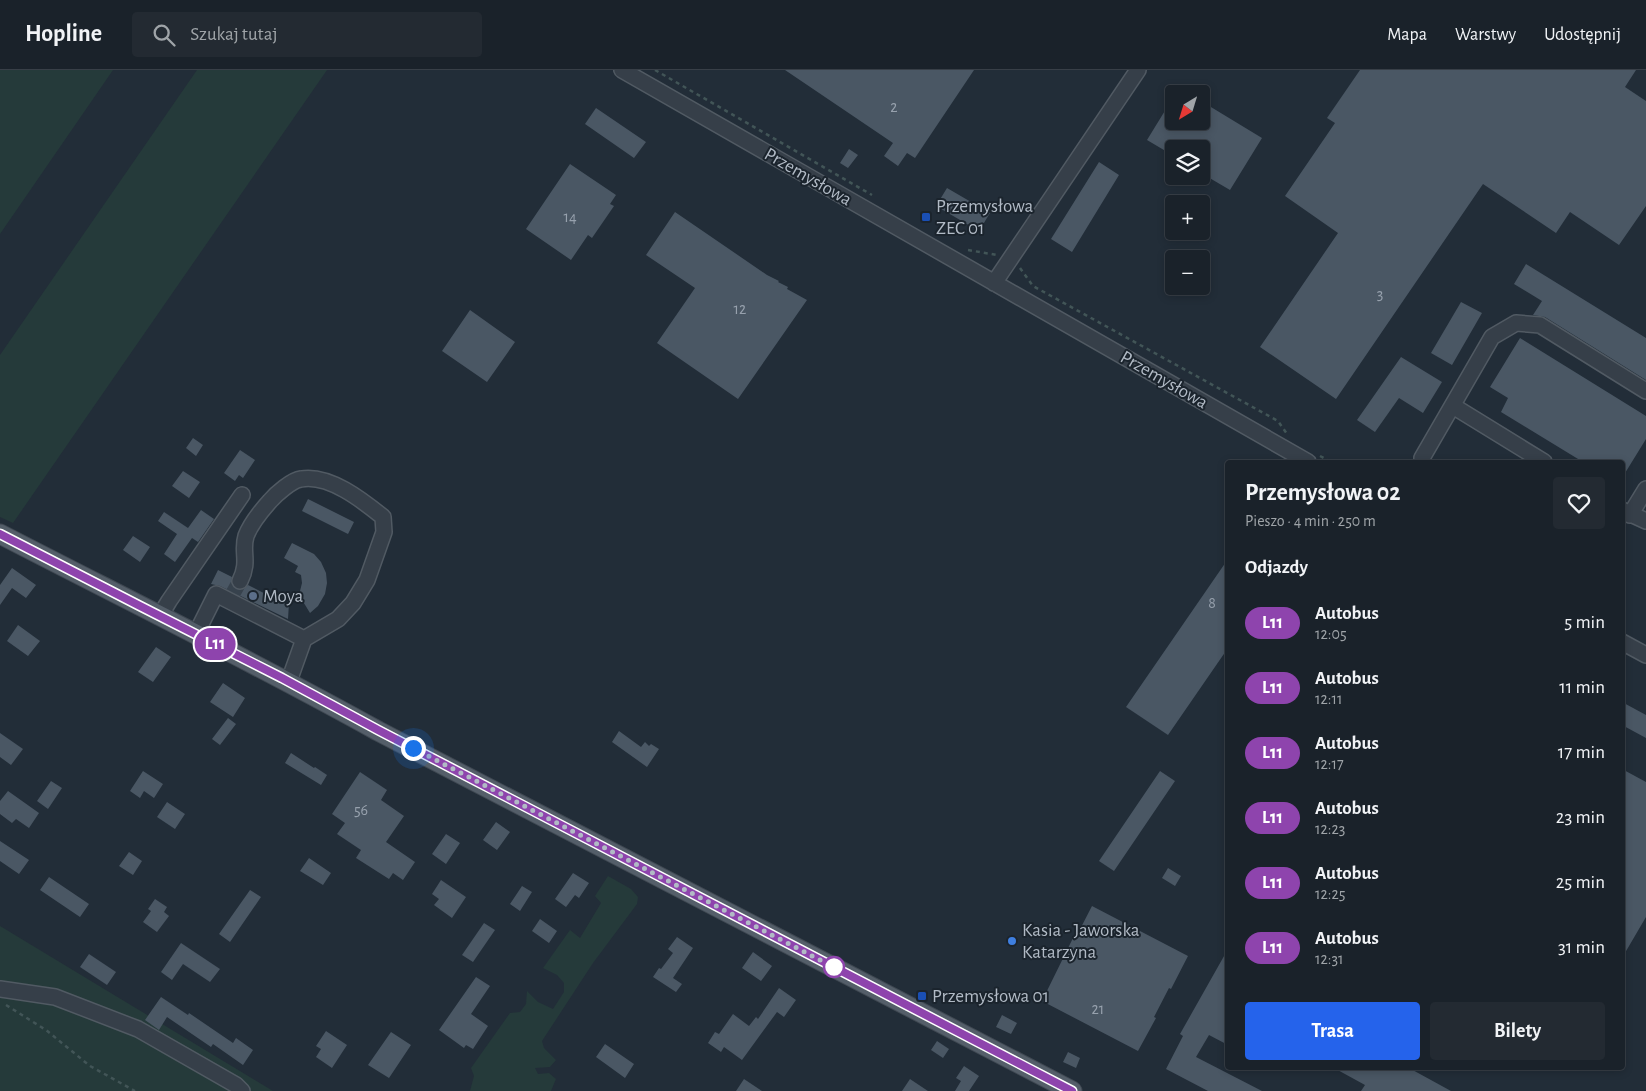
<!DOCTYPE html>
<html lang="pl">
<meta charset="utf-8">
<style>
body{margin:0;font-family:"Alegreya Sans",sans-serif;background:#232a32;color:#f1f3f6;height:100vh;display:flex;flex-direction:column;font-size:19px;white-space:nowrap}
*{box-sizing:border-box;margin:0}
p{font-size:16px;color:#9fa4a8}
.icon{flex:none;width:28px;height:28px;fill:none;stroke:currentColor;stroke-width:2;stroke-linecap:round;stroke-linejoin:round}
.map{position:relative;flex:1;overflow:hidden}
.panel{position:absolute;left:1225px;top:390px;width:400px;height:610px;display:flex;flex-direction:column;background:#1a222a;border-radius:5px;box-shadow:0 2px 8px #0003,0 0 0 1px #383f47}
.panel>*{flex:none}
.badge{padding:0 10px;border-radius:16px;font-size:18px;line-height:32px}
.needle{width:32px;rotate:218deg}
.tools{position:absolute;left:1165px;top:15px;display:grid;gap:10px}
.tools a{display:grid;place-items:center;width:45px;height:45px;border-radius:5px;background:#1a222a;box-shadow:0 2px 8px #0003,0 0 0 1px #383f47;font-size:25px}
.you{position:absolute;width:25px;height:25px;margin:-12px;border:4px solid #fff;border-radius:50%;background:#1a73e8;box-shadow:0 0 0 8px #1a73e833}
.map>.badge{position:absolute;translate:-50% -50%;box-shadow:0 0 0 2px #fff}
h2{padding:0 20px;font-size:19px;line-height:45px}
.round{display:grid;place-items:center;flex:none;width:52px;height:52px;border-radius:5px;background:#232a32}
.summary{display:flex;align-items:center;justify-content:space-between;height:85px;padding:0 20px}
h1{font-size:24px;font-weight:700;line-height:38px}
.cta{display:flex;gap:10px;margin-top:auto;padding:10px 20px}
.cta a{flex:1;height:58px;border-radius:5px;background:#2563eb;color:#fff;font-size:20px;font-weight:700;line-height:58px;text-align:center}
.cta a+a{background:#232a32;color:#f1f3f6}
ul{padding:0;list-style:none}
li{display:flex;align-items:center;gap:15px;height:65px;padding:0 20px}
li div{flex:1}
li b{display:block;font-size:19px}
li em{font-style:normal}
li .badge{min-width:55px;font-weight:700;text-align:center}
header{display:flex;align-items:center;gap:30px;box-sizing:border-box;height:70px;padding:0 25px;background:#1a222a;border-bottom:1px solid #383f47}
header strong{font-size:24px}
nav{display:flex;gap:28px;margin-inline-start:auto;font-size:18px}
.search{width:350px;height:45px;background:#232a32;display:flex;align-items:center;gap:12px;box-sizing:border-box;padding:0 18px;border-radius:5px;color:#9fa4a8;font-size:19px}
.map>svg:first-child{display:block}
.green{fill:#253a3a}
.building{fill:#4a5764}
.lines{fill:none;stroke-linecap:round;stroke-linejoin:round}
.minor-tunnel{stroke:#37424d;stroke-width:15;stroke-dasharray:15 8;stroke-linecap:butt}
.minor-casing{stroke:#515a63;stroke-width:18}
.major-casing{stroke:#3f4852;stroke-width:21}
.path{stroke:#425557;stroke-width:2.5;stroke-dasharray:4 4;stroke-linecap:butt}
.minor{stroke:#363f49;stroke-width:15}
.major{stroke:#545e69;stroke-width:19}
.line-casing{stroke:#fff;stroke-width:11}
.line{stroke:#8e44ad;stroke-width:8}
.walk{stroke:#b1bac5;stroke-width:5;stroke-dasharray:0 9}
.transit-dot{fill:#1a4fb4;stroke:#1b242d;stroke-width:2}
.service-dot{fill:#5c6f8a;stroke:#1b242d;stroke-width:2}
.shop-dot{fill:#3f7fe0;stroke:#1b242d;stroke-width:2}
.stop-dot{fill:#fff;stroke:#8e44ad;stroke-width:2.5}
.labels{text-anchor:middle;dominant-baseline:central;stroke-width:4;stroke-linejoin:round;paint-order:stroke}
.number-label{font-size:16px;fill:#97a1ad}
.street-label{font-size:19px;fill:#b1bac5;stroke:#1b242d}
.poi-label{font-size:19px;fill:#b1bac5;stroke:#1b242d;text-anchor:start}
</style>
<header>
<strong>Hopline</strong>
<div class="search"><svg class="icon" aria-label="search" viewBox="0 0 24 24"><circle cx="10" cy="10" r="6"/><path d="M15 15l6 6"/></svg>Szukaj tutaj</div>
<nav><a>Mapa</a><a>Warstwy</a><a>Udostępnij</a></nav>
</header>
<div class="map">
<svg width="1646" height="1021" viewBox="0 0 1646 1021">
<rect width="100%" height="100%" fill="#222d38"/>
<path class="green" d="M0,0h113l-113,164z
M197,0h130l-314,453 -13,-6v-162z
M608,806l23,13 7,8 -1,7 -44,59 -51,78 2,7 12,12 -6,7 -15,1 3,6 11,-1 7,6 -5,12h-81l4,-15 -3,-8 39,-55 10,-1 6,-8 1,-13 11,11 15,7 11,-17v-9l-7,-8 -14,-7 27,-38 10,8 21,-35 -6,-7z
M0,856l273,165h-273z"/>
<path class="building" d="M785,0h189l-59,88 -8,-5 -9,13 -14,-10 9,-13z
M1360,0h276l-11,17 21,14v105l-27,39 -49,-33 -14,21 -73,-49 -147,215 -76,-52 78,-114 -53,-37 50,-73 -8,-5z
M1174,26v25h27v-20l61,37 -32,52 -29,-17v-24h-27v7l-27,-16z
M596,38l50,34 -12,16 -49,-34z
M849,79l9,6 -10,13 -8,-5z
M1099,92l20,13 -47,77 -21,-13z
M570,94l46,31 -6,9 4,2 -22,32 -4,-3 -17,25 -45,-31z
M947,118l43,25 -11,18 -43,-25z
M675,142l92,63 12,6 -1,1 10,5 -1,2 20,11 -69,99 -81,-56 38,-55 -49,-33z
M1526,194l120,74v42l-101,-63 -12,-2 9,-14 -28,-17z
M1461,232l21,11 -30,52 -21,-12z
M470,240l45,32 -28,40 -45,-31z
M1520,268l126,78v23l-24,39v-16h-39l-82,-50 7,-14 -18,-11z
M1401,287l41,25 -19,31 -24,-15 -24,34 -18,-12z
M193,368l10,7 -7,11 -10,-8z
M240,380l15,10 -12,18 -4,-3 -4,6 -11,-8z
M183,401l17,11 -11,16 -17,-12z
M308,429l46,23 -6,12 -46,-23z
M201,440l13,9 -16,23 -6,-4 -17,24 -11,-8 13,-20 -19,-13 6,-9 24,16z
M133,466l17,11 -10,15 -17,-12z
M292,473l22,11 7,8 5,11 1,10 -2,11 -7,12 -8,7 -11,-18 3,-12 -1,-8 -6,-3 3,-6 -14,-8z
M1228,489v89l-60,87 -42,-28z
M12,498l24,17 -10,13 -14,-10 -12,17v-20z
M218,500l14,7 -1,6 5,6 6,1 6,-5 35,18h6l-1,16 -68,-33 -9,-2z
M18,555l22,16 -12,15 -21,-15z
M156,577l15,10 -18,25 -15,-10z
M223,613l22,15 -12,19 -23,-15z
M1622,632l24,13v23l-24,-13z
M228,648l8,6 -16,21 -8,-6z
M619,661l22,16 4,-5 4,4 2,-2 8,5 -12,18 -35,-25z
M0,663l23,16 -12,16 -11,-8z
M291,683l23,15 1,-1 12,8 -6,10 -36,-22z
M1622,699l24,13v135l-24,41z
M143,701l20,13 -9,14 -10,-7 -4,7 -10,-7z
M1160,701l15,10 -61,90 -15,-10z
M360,702l27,18 -6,10 23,16 -18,26 29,20 -12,18 -10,-7 -4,6 -33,-21 5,-8 -24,-16 8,-11 -13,-9z
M51,711l11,7 -14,21 -11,-8z
M8,721l31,22 -10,15 -13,-9 -4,4 -12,-9v-13z
M167,732l18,12 -10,15 -18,-12z
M496,752l14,10 -13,18 -14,-10z
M446,764l14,9 -14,21 -14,-10z
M0,771l29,19 -10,14 -19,-13z
M129,782l13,9 -9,14 -14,-9z
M309,788l22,15 -8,12 -23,-14z
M1168,798l13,8 -6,10 -13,-8z
M573,803l16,10 -10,15 -4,-3 -9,12 -11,-8z
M49,807l40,27 -9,13 -40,-27z
M441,810l25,17 -14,21 -18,-13 5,-6 -7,-5z
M522,816l10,6 -12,19 -10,-7z
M250,820l11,7 -31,45 -11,-8z
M155,829l12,8 -3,5 5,4 -12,16 -14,-10 8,-11 -3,-2z
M1092,836l96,50 -17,33 -2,-1 -15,29 2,1 -18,33 -96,-50 31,-63 2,1z
M540,849l17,12 -8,12 -17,-12z
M484,853l11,7 -22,32 -11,-7z
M677,867l16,11 -20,30 9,6 -6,8 -23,-15 6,-9 2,1 12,-16 -5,-4z
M181,873l39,26 -10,13 -27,-18 -11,16 -11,-8z
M1228,879v96l-19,-10 -13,22 66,34h-54l-42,-22 17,-33 -3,-2z
M753,882l19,14 -11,15 -19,-13z
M89,884l27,18 -9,13 -27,-18z
M476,907l14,9 -19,28 17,12 -15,23 -7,-4 -2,3 -25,-18z
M779,918l17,12 -12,17 -7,-5 -35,48 -18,-13 -3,5 -13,-9 7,-11 4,2 14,-20 16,12 7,-9 2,2z
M161,927l27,18 1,-2 44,30 3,-5 17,12 -10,15 -30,-21 -2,3 -44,-30 -8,13 -14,-10z
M1002,945l15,8 -6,11 -15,-7z
M326,961l21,14 -15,23 -16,-11 5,-8 -5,-3z
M391,962l20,13 -22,33 -21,-13z
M937,971l12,8 -6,9 -12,-8z
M605,974l29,20 -9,14 -29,-21z
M1068,982l12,6 -4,10 -13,-6z
M964,996l15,10 -10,15h-14l6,-10 -5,-3z
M1334,998h75l42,23h-90l4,-6z
M744,1009l18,12h-26z
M910,1009l18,12h-26z"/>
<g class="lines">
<path class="minor-tunnel" d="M232,525l8,-14"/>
<defs>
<path id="minor" d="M622,0l686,392
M994,213l144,-213
M1453,336l91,56
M1422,388l70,-121 24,-14 24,2 106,66
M1622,440l24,11
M1630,445l16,-26
M240,511c10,-20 1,-29 6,-45 5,-13 15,-25 24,-35 6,-7 22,-21 31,-22 28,-5 61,21 82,38l1,15 -17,48 -14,23 -15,16 -34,20
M160,546l9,-15 73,-106
M196,564l20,-40 88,45 -15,42
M1622,572l24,13
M0,919l55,8 83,32 98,56 6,6"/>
<path id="major" d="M0,464c126,65 254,128 378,197l694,360"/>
</defs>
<use href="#minor" class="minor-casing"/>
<use href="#major" class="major-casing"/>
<path class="path" d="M655,0l217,125
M968,180l29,5
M1020,198l13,18 245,135 9,13
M1320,386l11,6
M6,935l40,25 44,36 45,25"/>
<use href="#minor" class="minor"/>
<use href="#major" class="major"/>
</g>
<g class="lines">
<defs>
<path id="line" d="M0,464l140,72 142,72 96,52 694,361"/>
</defs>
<use href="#line" class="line-casing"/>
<use href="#line" class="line"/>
<path class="walk" d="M413,678l428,223 -7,-4"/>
</g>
<g class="transit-dot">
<rect x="921" y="142" width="10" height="10" rx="2.5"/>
<rect x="917" y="921" width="10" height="10" rx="2.5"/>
</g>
<circle class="service-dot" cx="253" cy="526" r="5"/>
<circle class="shop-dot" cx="1012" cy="871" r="5"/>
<circle class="stop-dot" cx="834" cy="897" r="10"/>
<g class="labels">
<g class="number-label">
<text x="894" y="37">2</text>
<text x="570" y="147">14</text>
<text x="1380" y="224">3</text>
<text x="740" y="239">12</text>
<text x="1212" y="533">8</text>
<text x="361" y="740">56</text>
<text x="1098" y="939">21</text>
</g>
<g class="street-label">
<text transform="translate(808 107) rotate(30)">Przemysłowa</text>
<text transform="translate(1164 310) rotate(30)">Przemysłowa</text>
</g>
<g class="poi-label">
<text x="936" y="136">Przemysłowa<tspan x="936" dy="22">ZEC 01</tspan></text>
<text x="263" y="526">Moya</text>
<text x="1022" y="860">Kasia - Jaworska<tspan x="1022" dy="22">Katarzyna</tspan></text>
<text x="932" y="926">Przemysłowa 01</text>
</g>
</g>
</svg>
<div class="tools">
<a><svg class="needle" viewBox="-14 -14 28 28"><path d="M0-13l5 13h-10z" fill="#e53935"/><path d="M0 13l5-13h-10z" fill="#9fa4a8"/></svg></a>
<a><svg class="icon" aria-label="layers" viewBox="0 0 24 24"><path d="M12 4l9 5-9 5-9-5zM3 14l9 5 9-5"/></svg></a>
<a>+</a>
<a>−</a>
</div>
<div class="you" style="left:413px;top:678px"></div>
<b class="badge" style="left:215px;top:574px;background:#8e44ad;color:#fff">L11</b>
<section class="panel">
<div class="summary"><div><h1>Przemysłowa 02</h1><p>Pieszo · 4 min · 250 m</p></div><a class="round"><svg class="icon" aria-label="heart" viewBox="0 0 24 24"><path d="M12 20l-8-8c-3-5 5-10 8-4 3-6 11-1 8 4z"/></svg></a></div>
<h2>Odjazdy</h2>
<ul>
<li><span class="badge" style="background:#8e44ad;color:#fff">L11</span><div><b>Autobus</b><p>12:05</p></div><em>5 min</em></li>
<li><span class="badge" style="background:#8e44ad;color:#fff">L11</span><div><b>Autobus</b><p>12:11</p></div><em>11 min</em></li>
<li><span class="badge" style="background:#8e44ad;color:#fff">L11</span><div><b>Autobus</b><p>12:17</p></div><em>17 min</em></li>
<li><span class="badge" style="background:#8e44ad;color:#fff">L11</span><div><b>Autobus</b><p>12:23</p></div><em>23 min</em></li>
<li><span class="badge" style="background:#8e44ad;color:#fff">L11</span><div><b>Autobus</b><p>12:25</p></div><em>25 min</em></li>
<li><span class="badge" style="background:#8e44ad;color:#fff">L11</span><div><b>Autobus</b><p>12:31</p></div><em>31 min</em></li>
</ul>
<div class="cta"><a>Trasa</a><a>Bilety</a></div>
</section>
</div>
